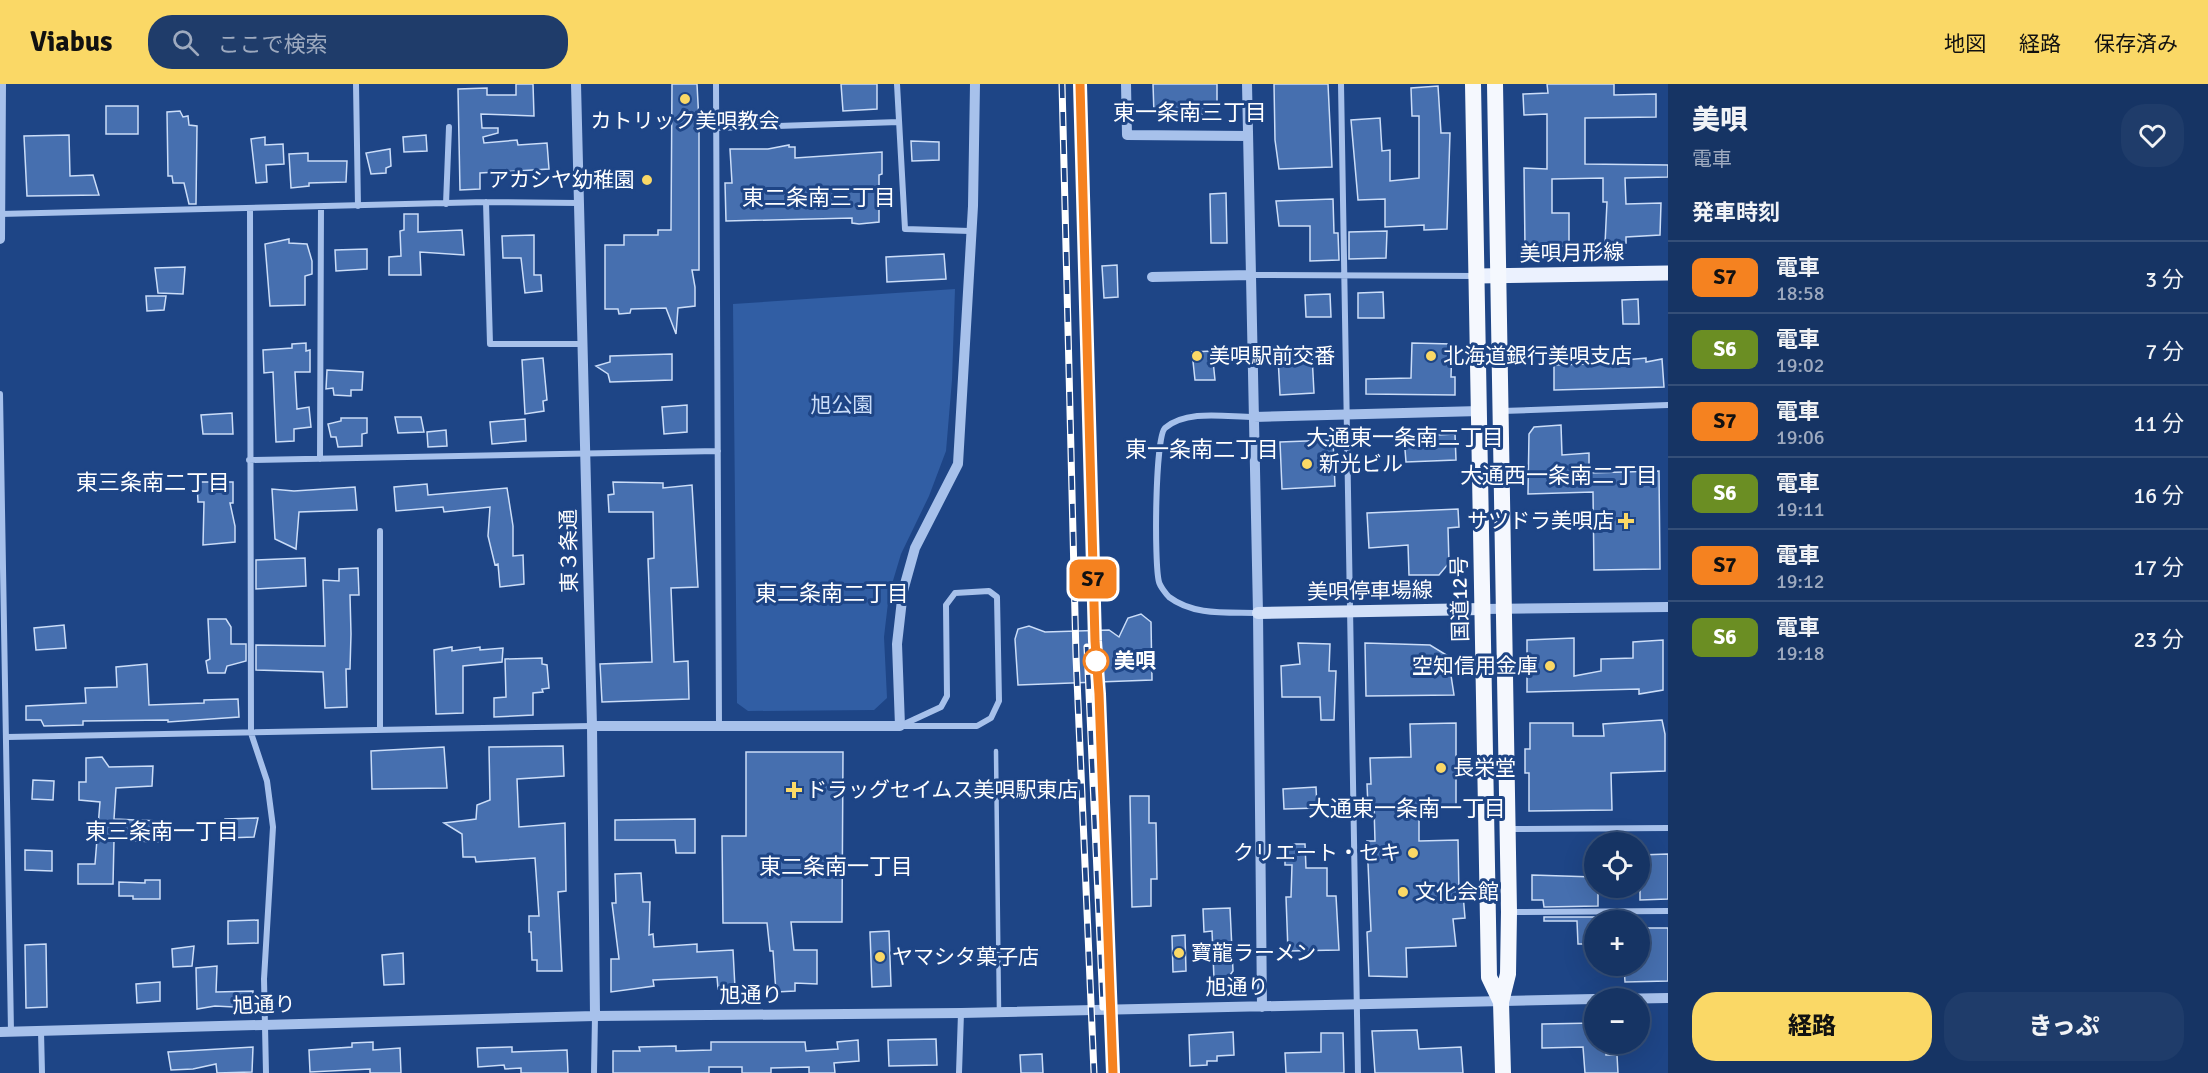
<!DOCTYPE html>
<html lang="ja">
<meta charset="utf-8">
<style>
body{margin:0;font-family:Signika,"Noto Sans JP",sans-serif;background:#1f3c6a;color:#f1f3f6;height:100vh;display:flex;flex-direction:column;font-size:22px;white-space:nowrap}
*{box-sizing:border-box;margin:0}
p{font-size:20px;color:#9eaabf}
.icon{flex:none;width:33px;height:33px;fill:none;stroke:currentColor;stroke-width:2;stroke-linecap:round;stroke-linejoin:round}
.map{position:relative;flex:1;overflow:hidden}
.side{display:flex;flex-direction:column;background:#163464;width:540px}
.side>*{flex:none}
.badge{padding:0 12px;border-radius:9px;font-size:21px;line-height:39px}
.buttons{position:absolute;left:1584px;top:748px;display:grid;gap:12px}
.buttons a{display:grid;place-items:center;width:66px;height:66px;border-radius:50%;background:#163464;box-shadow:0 6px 24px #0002,0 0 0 2px #354f78;font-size:30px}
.map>.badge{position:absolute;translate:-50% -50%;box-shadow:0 0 0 3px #fff}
h2{padding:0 24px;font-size:22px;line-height:54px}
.round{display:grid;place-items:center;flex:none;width:63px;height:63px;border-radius:24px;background:#1f3c6a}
.head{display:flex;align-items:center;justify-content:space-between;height:102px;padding:0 24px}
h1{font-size:28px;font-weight:800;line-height:45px}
.button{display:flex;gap:12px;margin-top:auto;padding:12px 24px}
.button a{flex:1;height:69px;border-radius:24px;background:#fad866;color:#111;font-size:24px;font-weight:800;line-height:69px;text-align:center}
.button a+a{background:#1f3c6a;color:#f1f3f6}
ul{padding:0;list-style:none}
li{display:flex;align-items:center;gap:18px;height:72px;padding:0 24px;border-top:2px solid #354f78}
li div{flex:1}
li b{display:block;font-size:22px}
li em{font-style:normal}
li .badge{min-width:66px;font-weight:700;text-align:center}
header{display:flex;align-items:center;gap:36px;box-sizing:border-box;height:84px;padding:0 30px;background:#fad866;color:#111}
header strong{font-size:28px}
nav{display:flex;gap:33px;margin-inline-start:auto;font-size:21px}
.search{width:420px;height:54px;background:#1f3c6a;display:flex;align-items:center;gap:15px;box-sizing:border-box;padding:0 21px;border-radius:24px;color:#9eaabf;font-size:22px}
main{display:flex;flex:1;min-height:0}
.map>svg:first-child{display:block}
.green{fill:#315ea4}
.building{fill:#466faf;stroke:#cbddf8;stroke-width:1.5}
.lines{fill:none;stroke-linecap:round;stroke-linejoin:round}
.service{stroke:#a7c1eb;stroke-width:4.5}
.minor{stroke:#a7c1eb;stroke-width:6}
.tertiary{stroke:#a7c1eb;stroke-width:10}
.secondary{stroke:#d2e0f8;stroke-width:12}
.primary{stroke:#ebf1fe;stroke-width:15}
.trunk{stroke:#f5f8fe;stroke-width:16}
.rail-casing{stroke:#fff;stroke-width:7}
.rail{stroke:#1e4586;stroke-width:4.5;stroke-dasharray:14;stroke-linecap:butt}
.line-casing{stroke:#fff;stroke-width:14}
.line{stroke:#f58220;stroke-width:9}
.poi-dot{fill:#fad866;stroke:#1e4586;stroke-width:2}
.stop-dot{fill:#fff;stroke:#f58220;stroke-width:3}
.labels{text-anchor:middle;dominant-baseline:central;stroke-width:6;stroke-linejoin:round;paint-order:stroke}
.poi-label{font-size:21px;fill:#fff;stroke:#1e4586;text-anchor:start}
.street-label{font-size:21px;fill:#fff;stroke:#1e4586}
.park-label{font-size:21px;fill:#cbddf8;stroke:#1e4586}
.stop-label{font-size:21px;font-weight:bold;fill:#fff;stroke:#1e4586;text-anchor:start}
.neighbourhood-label{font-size:22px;fill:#fff;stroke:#1e4586}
</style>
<header>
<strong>Viabus</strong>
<div class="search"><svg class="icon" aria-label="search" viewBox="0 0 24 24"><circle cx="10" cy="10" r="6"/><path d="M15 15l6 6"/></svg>ここで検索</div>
<nav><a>地図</a><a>経路</a><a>保存済み</a></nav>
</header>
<main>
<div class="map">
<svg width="1668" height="989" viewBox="0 0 1668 989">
<rect width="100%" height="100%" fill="#1e4586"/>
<path class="green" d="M955,205l-3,91 -6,71 -17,45 -28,58 -12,40 -5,43 3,61 -13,12 -126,1 -11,-8 -4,-399z"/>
<path class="building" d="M516,0h17l1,32 -53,-2 1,14h16v5l-15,4 1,6 33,-3 1,5 29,-2 2,26 -69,4v16l-20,1 -2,-101 29,-1v7h29z
M672,0h25l2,38v148h-7l3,17v19l-17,2 -2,26 -10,-26 -35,1 -1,4 -11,1 -1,-5h-13v-64h19v-10h34v-5h13z
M841,0h36v25l-34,2z
M1153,0h64v30h-63z
M1274,0h54l4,83 -53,2 -4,-29z
M1547,0h67v11l42,-1v23l-71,1v46l83,1v12l-43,1 1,26 35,-1 -1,32 -34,2v6l-21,1 2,-42h-4v-24l-51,1v34h17v33l-44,1 -1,-79 23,1v-55l-23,1 -1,-21 25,-1z
M1438,2l3,47h9l-3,96 -23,1v-5l-39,2v-28l-27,1 -7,-80 29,-2 2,33 8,-1v31l29,-3v-62h-7l-1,-28z
M106,22h32v28h-32z
M180,27l3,6 5,-1 1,9 8,1 -1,78h-7l-5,-21h-11l-1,-7h-4l-1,-64z
M69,51l1,41 23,-1 6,20 -72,1 -3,-60z
M426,51l1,16 -23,1 -1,-15z
M265,53v8l18,-1 1,20 -18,1 1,17 -11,1 -5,-44z
M911,57l28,1v18l-27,1z
M789,61v2h6v11l87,-6v22l-3,1v47l-20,2 -7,-1v-5l-126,3 -1,-38h7l-2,-34h38z
M390,65l1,17 -5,2v5l-15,1 -5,-21z
M308,69v8h39l-1,21 -37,1v3l-18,2 -2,-34z
M1226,109l1,50h-16l-1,-49z
M1333,115l1,34h4l1,27 -29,1v-35h-31l-3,-25z
M404,130h14v18l44,-2 2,25 -44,-3 1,23h-32v-18l12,-1 -1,-25 4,-1z
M1387,147l-1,27 -37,1v-27z
M534,151v40h7l1,16 -17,2 -4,-35h-18l-1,-22z
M289,155v4l18,1 5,17v13l-7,2v29l-35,1 -5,-62z
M367,165v20l-31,2 -1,-21z
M944,170l2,25 -59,3 -1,-25z
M1117,181l1,32 -14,1 -2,-32z
M185,183l-2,27 -25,-1 -3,-25z
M1383,208l1,26h-26v-25z
M1330,210l1,23h-25l-1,-22z
M146,212h20l-2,14 -17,1z
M1638,215l1,25h-16l-1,-24z
M306,259v8l4,-1v22h-15l2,37 12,-2 2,20 -17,2v12l-18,1 -3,-70 -9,1 -1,-23 29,-2v-4z
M1412,259l40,1 -1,33h4v18l-89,-1v-15l45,-1z
M1212,267l3,29h-20l-3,-28z
M672,270v26l-62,2 -2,-8 -12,-8 14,-4v-6z
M1312,271l2,38 -34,2 -2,-38z
M543,274l4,42 -4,1 1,10 -19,3 -3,-54z
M1646,274v4l16,-3 2,28 -110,3v-25l71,-2v-3z
M327,286l36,2 -1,18h-11v6l-17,-1 -1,-7 -7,1z
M687,321v27l-23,2 -2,-27z
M232,329l1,21h-30l-2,-19z
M395,333h26l3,15 -26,1z
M341,334h26v15l-5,1v12l-24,1 -2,-10h-5l-3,-13 13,-3z
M525,335l1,22 -34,3 -2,-22z
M1561,341l1,30 27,-2v20l70,-2 1,98 -66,1 -1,-78 -65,2 1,-60 5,-7z
M446,346l1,16 -19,1 -1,-15z
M1455,350l1,26 -50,2 -2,-25z
M1333,356l2,46 -53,3 -2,-47z
M197,398h36v21h-3l5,23v16l-32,3 1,-43h-6z
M613,398l50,1v5l29,-3 6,102 -27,1 3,74 14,-1 1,38 -87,3 -2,-38 52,-2 -4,-103 6,-1 -1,-46h-44l-1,-17 6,-1z
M427,400l1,11 79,-7 6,38v30l10,-1 1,29 -24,3 -2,-23 -3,1 -7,-29 2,-29 -46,5 -1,-5 -47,4 -2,-24z
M355,403l2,23 -58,2 -3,37 -21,-10 -3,-50 22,2z
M1458,425l1,18 -11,1 1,35 -10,12h-30l-1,-30 -39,3 -2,-35z
M305,474l1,28 -50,3v-29z
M358,484l1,27h-9l1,39 -1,35h-4l1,38 -22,1 -2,-36 -67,-2v-25l69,1 -2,-66 16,1v-12z
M1141,530l10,8 1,58 -134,5 -3,-46 3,-10 11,-3 16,6 64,-2 10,7 9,-19z
M208,535h18l5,8v17h15v17l-19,5 -2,7h-17l-2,-12 4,-2z
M64,541l2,23 -30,2 -2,-22z
M1574,554v38l27,-5v-12l32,-1v-16l30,-2v50l-24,4v-5l-112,3v-52z
M1298,559l32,1 -1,27h7l-2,49h-13l-1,-23h-38l-1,-31 19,-2z
M1365,559l65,2 18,11 6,39 -88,1z
M452,563v4l28,-4v3l23,-2 -1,14 -39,4v47l-27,1 -2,-64z
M542,574v6l5,1 2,23 -7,1 1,3 -10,1v22l-39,2v-19l12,-1 -1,-38z
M147,580l2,41 55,-2v-3l34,-1 1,18 -71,5v-2l-85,1v4l-39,1 -3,-6h-15v-14l60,-3 -1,-15 32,-1 -1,-20z
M1662,636l3,14v37l-54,2 1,37 -83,1v-38h-4v-24h5v-26h43v13h31l-1,-12z
M1456,639v83h-37v35l39,-1 1,55 4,-1 2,24 -12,1 3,27 -50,2 1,29 -38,-1 -2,-44 4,-1 -4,-90h8l-1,-34h-6l-1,-23h4l-1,-26 41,-1 -1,-33z
M563,662l1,30 -47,3 2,48 46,-4 1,68 -8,1 4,79h-25v-11h-5l-1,-28h-2v-16h10l-4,-58 -59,4 -1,-5h-12l-1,-23 -18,-11 32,-4 1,-14 13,-5 -1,-53z
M444,663l3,41 -75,1 -1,-38z
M746,668h97l-1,170h-51l3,28h23v34l-22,-1v8l-19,1 -3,-41h-3l-3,-28h-44l-1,-87h24z
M102,673l7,10 44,-1 -1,20 -36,2 -2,31 45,2 -1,21 -44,-2 -1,44h-35v-20h17l5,-62 -21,-2v-18h7v-24z
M33,696l21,1 -1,19 -21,-1z
M1316,703l1,21 -33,1 -1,-20z
M1130,712h19v27h7l1,56h-6v27l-19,1z
M258,734l-4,19 -28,1 -1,-19z
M695,735v34h-19l-1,-13h-60v-20z
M1285,760h20l1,24h21v28h9l3,54 -51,1 -2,-54h5l1,-32h-7z
M25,766l27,1v20l-27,-1z
M1668,770v45l-28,1v-45z
M641,789l2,29h7l-1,33 4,-1 1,13 43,-3v8l36,-2 2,38 -17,1 -1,-12 -64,3 1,6 -43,6v-33h8l-7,-56h4l-1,-29z
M1532,791l62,2v11h4v18l-54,1 -1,-7h-11z
M145,796h15v19h-27v-3h-14v-14l26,1z
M1230,824l3,63 -6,8h-13l-2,-48 -8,1 -1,-23z
M1544,833h54v4h-4v23h-16l-1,-23h-33z
M258,836v23l-30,1v-23z
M1642,844h26v53l-43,1 -1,-16h16v-10h2z
M889,847l2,55 -19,1 -2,-55z
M1185,851l1,36 -13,1 -1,-36z
M46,860l1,63 -21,1 -1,-63z
M194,862l-2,20 -19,1 -1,-18z
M403,869l1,31 -20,1 -2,-30z
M217,882l-1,26 37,-1v17l-38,-2 -18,3 -1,-41z
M160,898v19l-23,2 -1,-19z
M1594,939v21h12v11h11l1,18h-33l-2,-26 -41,1v-24z
M1417,946l2,19 42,-2 2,26h-88l-3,-42z
M1233,948l1,23 -17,1v5h-10v4l-17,1 -1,-31z
M1321,949h22l1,40h-58l-1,-20 36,-1z
M936,955l1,26 -48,1 -1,-26z
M858,956l1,21 -25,2 1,10h-26v-6l-38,1v5h-29v-6h-33v6h-96v-22h27l-1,-4 37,-1v5l35,-1v-8h94l1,9 32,-2 -1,-7z
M373,958v8l27,-2 1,25h-31v-4l-60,3 -1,-22 43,-3v-4z
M253,963l-1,25 -35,1 -1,-9 -23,5 -22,1 -3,-18z
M512,963v5l55,-2 1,23h-47v-5l-16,1 -1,-4 -26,2 -1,-19z
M1042,970l1,19h-22l-1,-18z"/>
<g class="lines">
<path class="service" d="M996,667l3,260"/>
<path class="minor" d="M356,0l2,122
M716,0l3,641
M897,0l8,145 65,2
M1341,0l17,989
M717,44l182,-6
M486,118l4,142h94
M446,120l3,-77
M250,125l1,524 16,48 6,46 -9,152 2,94
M0,130l486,-12 92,1
M1251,191l224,1
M0,310l11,638
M1502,327l166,-6
M1254,333c-27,0 -67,-8 -89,11 -10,9 -11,136 -6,154 1,4 7,12 10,15 25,19 59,15 89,16
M320,375l1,-252
M249,376l469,-9
M989,507l8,6 2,104 -8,17 -14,8h-77l41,-19 6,-11 -1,-91 9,-12z
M380,646v-199
M7,653l585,-11
M1510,745l158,-1
M1510,828l158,-1
M41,947l1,42
M594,989l1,-57
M959,989l2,-60"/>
<path class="tertiary" d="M576,0l16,642 3,290
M1126,0l1,51 121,1
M1247,0l11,529 4,394
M0,155l1,-155
M1152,193l99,-2
M1254,333l226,-6
M1483,525l185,-2
M592,642h308l-3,-82 6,-53 12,-43 43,-84 15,-258 2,-122
M1611,915l57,-1
M0,948l595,-16 366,-3 633,-14"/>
<path class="secondary" d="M1258,529l225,-4"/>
<path class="primary" d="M1476,192l192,-3"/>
<path class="trunk" d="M1473,0l16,893 12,25
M1495,0l14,828 -1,62 -7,28 2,71"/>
<defs>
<path id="rail" d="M1062,0l14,572 18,417
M1080,0l15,557 4,53 14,379
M1087,563l16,360"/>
</defs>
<use href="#rail" class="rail-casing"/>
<use href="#rail" class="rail"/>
</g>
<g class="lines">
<defs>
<path id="line" d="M1080,0l15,557 4,53 14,379"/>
</defs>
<use href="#line" class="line-casing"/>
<use href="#line" class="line"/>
</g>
<g class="poi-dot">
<circle cx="685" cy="15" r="6"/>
<circle cx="647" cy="96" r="6"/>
<circle cx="1197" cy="272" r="6"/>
<circle cx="1431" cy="272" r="6"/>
<circle cx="1307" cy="380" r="6"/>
<path d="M1623 428h6v6h6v6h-6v6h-6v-6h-6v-6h6z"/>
<circle cx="1550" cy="582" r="6"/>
<circle cx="1441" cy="684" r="6"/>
<path d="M791 697h6v6h6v6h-6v6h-6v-6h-6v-6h6z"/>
<circle cx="1413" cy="769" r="6"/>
<circle cx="1403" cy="808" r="6"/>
<circle cx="1179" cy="869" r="6"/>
<circle cx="880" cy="873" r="6"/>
</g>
<circle class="stop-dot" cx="1096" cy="577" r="12"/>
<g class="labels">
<g class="poi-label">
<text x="685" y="37" text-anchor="middle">カトリック美唄教会</text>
<text x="635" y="96" text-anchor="end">アカシヤ幼稚園</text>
<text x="1209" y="272">美唄駅前交番</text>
<text x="1443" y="272">北海道銀行美唄支店</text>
<text x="1319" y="380">新光ビル</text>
<text x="1614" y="437" text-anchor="end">サツドラ美唄店</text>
<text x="1538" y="582" text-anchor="end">空知信用金庫</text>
<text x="1453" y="684">長栄堂</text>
<text x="806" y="706">ドラッグセイムス美唄駅東店</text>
<text x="1401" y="769" text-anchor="end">クリエート・セキ</text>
<text x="1415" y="808">文化会館</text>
<text x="1191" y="869">寶龍ラーメン</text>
<text x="892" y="873">ヤマシタ菓子店</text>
</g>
<g class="street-label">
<text transform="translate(1572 169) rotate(-1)">美唄月形線</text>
<text transform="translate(569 467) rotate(-91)">東３条通</text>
<text transform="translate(1370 507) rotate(-1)">美唄停車場線</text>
<text transform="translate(1460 515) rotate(-91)">国道12号</text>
<text x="1237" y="903">旭通り</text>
<text x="751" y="911">旭通り</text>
<text transform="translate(264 921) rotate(-2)">旭通り</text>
</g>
<g class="park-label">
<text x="842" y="321">旭公園</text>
</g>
<g class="stop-label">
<text x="1114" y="577">美唄</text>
</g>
<g class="neighbourhood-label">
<text x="1190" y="28">東一条南三丁目</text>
<text x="819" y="113">東二条南三丁目</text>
<text x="1405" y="353">大通東一条南二丁目</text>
<text x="1202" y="365">東一条南二丁目</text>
<text x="1559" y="391">大通西一条南二丁目</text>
<text x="153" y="398">東三条南二丁目</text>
<text x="832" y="509">東二条南二丁目</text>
<text x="1407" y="724">大通東一条南一丁目</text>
<text x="162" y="747">東三条南一丁目</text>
<text x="836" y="782">東二条南一丁目</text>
</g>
</g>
</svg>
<div class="buttons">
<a><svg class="icon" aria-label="locate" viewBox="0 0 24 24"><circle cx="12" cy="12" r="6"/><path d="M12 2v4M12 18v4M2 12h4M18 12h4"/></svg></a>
<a>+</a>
<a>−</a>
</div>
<b class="badge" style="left:1093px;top:495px;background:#f58220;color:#111">S7</b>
</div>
<section class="side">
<div class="head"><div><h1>美唄</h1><p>電車</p></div><a class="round"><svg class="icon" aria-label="heart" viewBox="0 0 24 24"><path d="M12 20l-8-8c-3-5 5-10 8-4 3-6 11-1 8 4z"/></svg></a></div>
<h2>発車時刻</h2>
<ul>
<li><span class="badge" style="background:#f58220;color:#111">S7</span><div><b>電車</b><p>18:58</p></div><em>3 分</em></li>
<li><span class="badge" style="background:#6b8e23;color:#fff">S6</span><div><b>電車</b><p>19:02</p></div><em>7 分</em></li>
<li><span class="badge" style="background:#f58220;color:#111">S7</span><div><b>電車</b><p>19:06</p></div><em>11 分</em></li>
<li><span class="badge" style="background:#6b8e23;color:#fff">S6</span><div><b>電車</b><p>19:11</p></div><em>16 分</em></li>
<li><span class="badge" style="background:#f58220;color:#111">S7</span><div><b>電車</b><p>19:12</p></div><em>17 分</em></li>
<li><span class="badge" style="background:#6b8e23;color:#fff">S6</span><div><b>電車</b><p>19:18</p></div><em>23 分</em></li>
</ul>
<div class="button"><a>経路</a><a>きっぷ</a></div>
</section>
</main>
